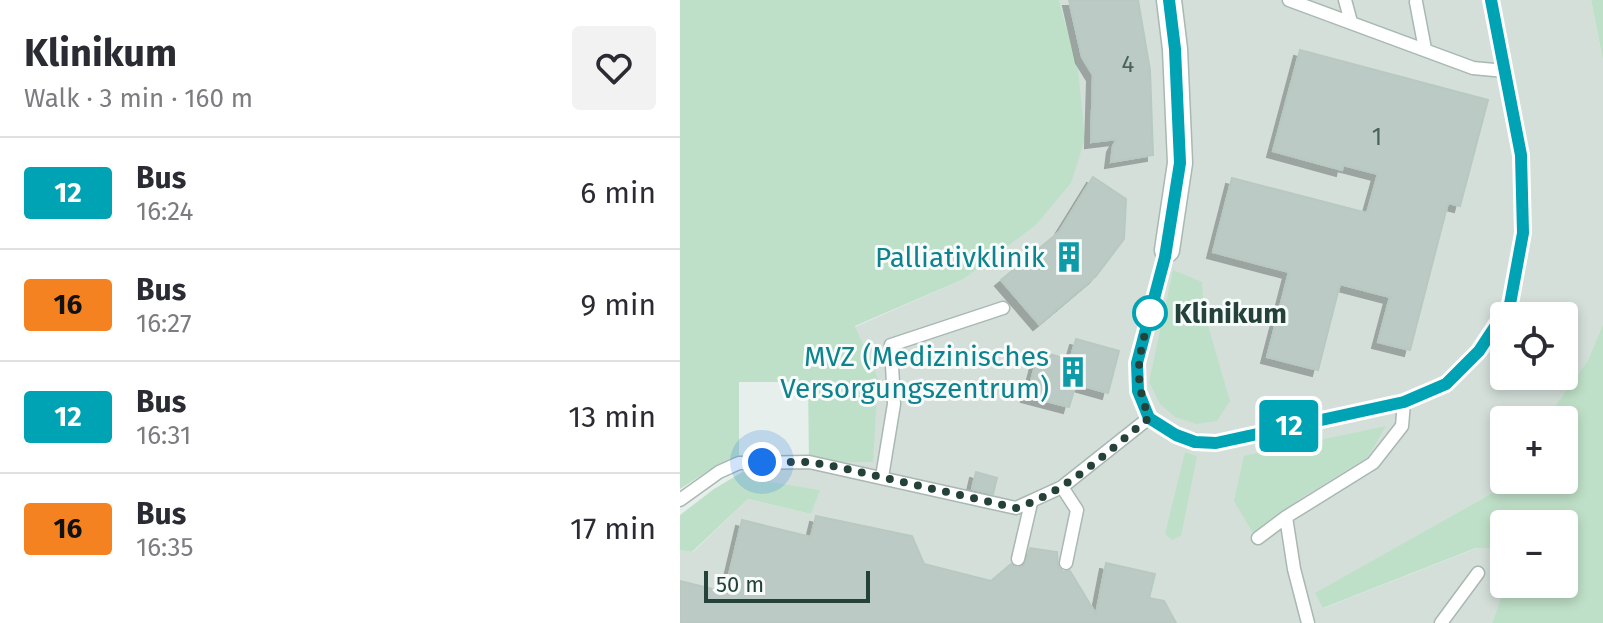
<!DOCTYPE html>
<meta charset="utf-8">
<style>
body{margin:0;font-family:"Fira Sans",sans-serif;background:#f2f2f3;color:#2b2b33;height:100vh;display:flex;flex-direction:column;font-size:30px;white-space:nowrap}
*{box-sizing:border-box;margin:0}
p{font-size:26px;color:#7c7c81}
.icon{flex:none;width:44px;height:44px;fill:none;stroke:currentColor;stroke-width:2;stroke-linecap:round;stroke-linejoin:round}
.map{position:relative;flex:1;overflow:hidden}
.drawer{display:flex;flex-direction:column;background:#fff;width:680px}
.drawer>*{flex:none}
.badge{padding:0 16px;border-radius:6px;font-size:28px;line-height:52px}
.tools{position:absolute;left:810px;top:302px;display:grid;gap:16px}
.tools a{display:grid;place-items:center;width:88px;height:88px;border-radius:8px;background:#fff;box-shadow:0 4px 12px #0003;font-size:40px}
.scale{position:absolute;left:24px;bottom:20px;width:166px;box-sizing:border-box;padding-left:8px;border:4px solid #24423a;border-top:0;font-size:22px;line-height:28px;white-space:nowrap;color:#24423a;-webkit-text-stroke:6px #f7fbf9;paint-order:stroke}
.you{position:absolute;width:40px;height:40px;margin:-20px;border:6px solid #fff;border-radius:50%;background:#1a73e8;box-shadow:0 0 0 12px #1a73e833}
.map>.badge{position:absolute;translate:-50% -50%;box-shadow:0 0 0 4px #fff}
.round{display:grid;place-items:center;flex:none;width:84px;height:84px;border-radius:8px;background:#f2f2f3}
.head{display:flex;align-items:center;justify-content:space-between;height:136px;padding:0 24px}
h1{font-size:38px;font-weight:700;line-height:60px}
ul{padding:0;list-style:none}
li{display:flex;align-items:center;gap:24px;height:112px;padding:0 24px;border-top:2px solid #e1e1e2}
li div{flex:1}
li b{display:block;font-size:30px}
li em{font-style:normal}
li .badge{min-width:88px;font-weight:700;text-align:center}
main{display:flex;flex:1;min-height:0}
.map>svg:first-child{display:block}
.built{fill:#d4dfda;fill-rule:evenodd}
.green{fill:#bfe0c8}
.building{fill:#bbcac4;stroke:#b8c9c2;stroke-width:2;filter:url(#shadow)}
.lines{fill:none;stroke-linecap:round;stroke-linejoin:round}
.service-casing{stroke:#a8b8b2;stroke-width:15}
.minor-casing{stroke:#a8b8b2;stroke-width:27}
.service{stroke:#fff;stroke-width:12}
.minor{stroke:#fff;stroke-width:24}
.line-casing{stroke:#fff;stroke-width:18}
.line{stroke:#00a3b4;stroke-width:12}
.walk{stroke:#24423a;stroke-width:8;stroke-dasharray:0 14.4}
.stop-dot{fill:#fff;stroke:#00a3b4;stroke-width:4}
.labels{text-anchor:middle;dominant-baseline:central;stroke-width:6;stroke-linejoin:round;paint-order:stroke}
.number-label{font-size:24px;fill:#4a645c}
.culture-label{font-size:28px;fill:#0d838f;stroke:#f7fbf9;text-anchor:end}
.stop-label{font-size:28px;font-weight:bold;fill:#24423a;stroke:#f7fbf9;text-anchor:start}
</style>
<main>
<section class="drawer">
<div class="head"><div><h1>Klinikum</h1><p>Walk · 3 min · 160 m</p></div><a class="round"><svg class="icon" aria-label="heart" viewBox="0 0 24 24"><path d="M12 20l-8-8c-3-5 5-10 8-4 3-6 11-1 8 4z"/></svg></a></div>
<ul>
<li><span class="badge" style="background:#00a3b4;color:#fff">12</span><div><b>Bus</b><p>16:24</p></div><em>6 min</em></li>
<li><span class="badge" style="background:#f58220;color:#111">16</span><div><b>Bus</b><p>16:27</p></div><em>9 min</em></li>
<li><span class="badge" style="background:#00a3b4;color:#fff">12</span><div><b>Bus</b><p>16:31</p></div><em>13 min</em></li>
<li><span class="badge" style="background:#f58220;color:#111">16</span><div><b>Bus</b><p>16:35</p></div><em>17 min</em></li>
</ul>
</section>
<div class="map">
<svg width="923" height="623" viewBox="0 0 923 623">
<defs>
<filter id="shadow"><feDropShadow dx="-6" dy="6" stdDeviation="0" flood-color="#0004"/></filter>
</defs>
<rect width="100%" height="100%" fill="#e6efeb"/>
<path class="built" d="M379,0h532l12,61v263l-15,36 -43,60h-41v58l-10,14 -178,101 8,15 153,-60h27l2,36 -14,39h-812v-73l13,2 55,-53 63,15 8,-24 -47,-8 -33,-19 70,-1 69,-84 -23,-51 109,-48 71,-53 43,-157zM824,316h60v60h-60z"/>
<path class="green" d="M0,0h379l19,69 7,70 -14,44 -36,43 -71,53 -109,47 23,52 -5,84h-64l-1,-80h-69v81l-22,2 -37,24z
M911,0h12v61z
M493,270l29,12 2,30 26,89 -13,20 -21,3 -21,-7 -15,-13 -11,-22z
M923,324v299h-111l14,-39h58v-60h-60v24h-28l-153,60 -8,-15 179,-101 10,-14v2h60v-60h-19l43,-60z
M706,426l-18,31 -70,43 -45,33 -19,-32 10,-45z
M505,452l12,4 -16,80 -9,4 -7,-6z
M69,468l23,14 48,8 -9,24 -63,-15 -56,53 -12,-2v-35l34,-26z"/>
<path class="building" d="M389,0h69l12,70 3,85 -42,7 2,-16 4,-7 -26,3 2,-67 -11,-18z
M620,50l188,50 -28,106 -12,-3 -38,147 -32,-8 12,-45 -50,-13 -22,86 -51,-13 22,-85 -76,-20 19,-74 135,35 11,-39 -35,-9 -1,5 -69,-19z
M413,177l33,22 -2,40 -28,37 -57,48 -38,-44 58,-48z
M396,339l43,12 -11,42 -32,-9 -7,23 -42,-11 12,-45 31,9z
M296,472l21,6 -4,16 -21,-5z
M136,516l96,20 12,28 67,17 20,-17 6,4 7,-2 6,-18 27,4 1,15 5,5 7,-1 26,43 10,-51 49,11 -6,24 15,3 12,22h-496v-42l45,11 17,-72 69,17z"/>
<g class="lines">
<defs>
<path id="service" d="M609,0l184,68 32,3
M665,0l6,22
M736,2l9,47
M469,418c23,15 40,24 67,25l188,-41 42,-18 33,-33 31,-47 13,-71 -2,-78 -30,-155
M469,418l-11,-27 -1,-28 30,-113
M202,477l12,-73 -3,-59 112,-37
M382,487l15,23 -11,53
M0,500l39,-28 20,-9 70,-1 207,46 46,-21 87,-69
M606,517l8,52 14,54
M578,538l28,-21 87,-54 29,-37 2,-24
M338,559l13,-56
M761,623l37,-50"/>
<path id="minor" d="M487,250l13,-87 -5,-114 -6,-49"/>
</defs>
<use href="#service" class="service-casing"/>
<use href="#minor" class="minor-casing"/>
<use href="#service" class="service"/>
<use href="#minor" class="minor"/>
</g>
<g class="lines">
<defs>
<path id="line" d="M489,0l6,49 5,114 -15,94 -28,106 1,28 11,27 27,17 19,7 21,1 188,-41 42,-18 33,-33 31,-47 13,-71 -2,-78 -30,-155"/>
</defs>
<use href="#line" class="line-casing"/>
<use href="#line" class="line"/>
<path class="walk" d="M82,462h47l29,5 178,41c51,-16 92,-57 133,-90 -17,-45 -10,-62 2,-107l-1,2"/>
</g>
<defs>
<symbol id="building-bare" viewBox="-9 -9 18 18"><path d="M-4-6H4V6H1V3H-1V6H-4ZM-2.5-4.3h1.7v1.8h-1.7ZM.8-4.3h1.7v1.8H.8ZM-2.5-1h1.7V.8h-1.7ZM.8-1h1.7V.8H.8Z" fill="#0f9aa8" stroke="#f7fbf9" stroke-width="2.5" paint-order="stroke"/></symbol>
</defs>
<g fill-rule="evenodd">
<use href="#building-bare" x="367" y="235" width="44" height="44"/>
<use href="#building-bare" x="371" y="350" width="44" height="44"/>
</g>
<circle class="stop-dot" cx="470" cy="313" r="16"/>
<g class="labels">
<g class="number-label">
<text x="448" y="64">4</text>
<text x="697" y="137">1</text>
</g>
<g class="culture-label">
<text x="365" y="257">Palliativklinik</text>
<text x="369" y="356">MVZ (Medizinisches<tspan x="369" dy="32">Versorgungszentrum)</tspan></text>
</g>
<g class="stop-label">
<text x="494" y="313">Klinikum</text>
</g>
</g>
</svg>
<div class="tools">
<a><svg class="icon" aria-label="locate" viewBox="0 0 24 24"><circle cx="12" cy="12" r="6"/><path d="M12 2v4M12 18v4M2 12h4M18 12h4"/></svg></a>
<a>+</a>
<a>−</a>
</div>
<div class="scale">50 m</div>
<div class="you" style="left:82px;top:462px"></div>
<b class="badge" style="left:609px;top:426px;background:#00a3b4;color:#fff">12</b>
</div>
</main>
